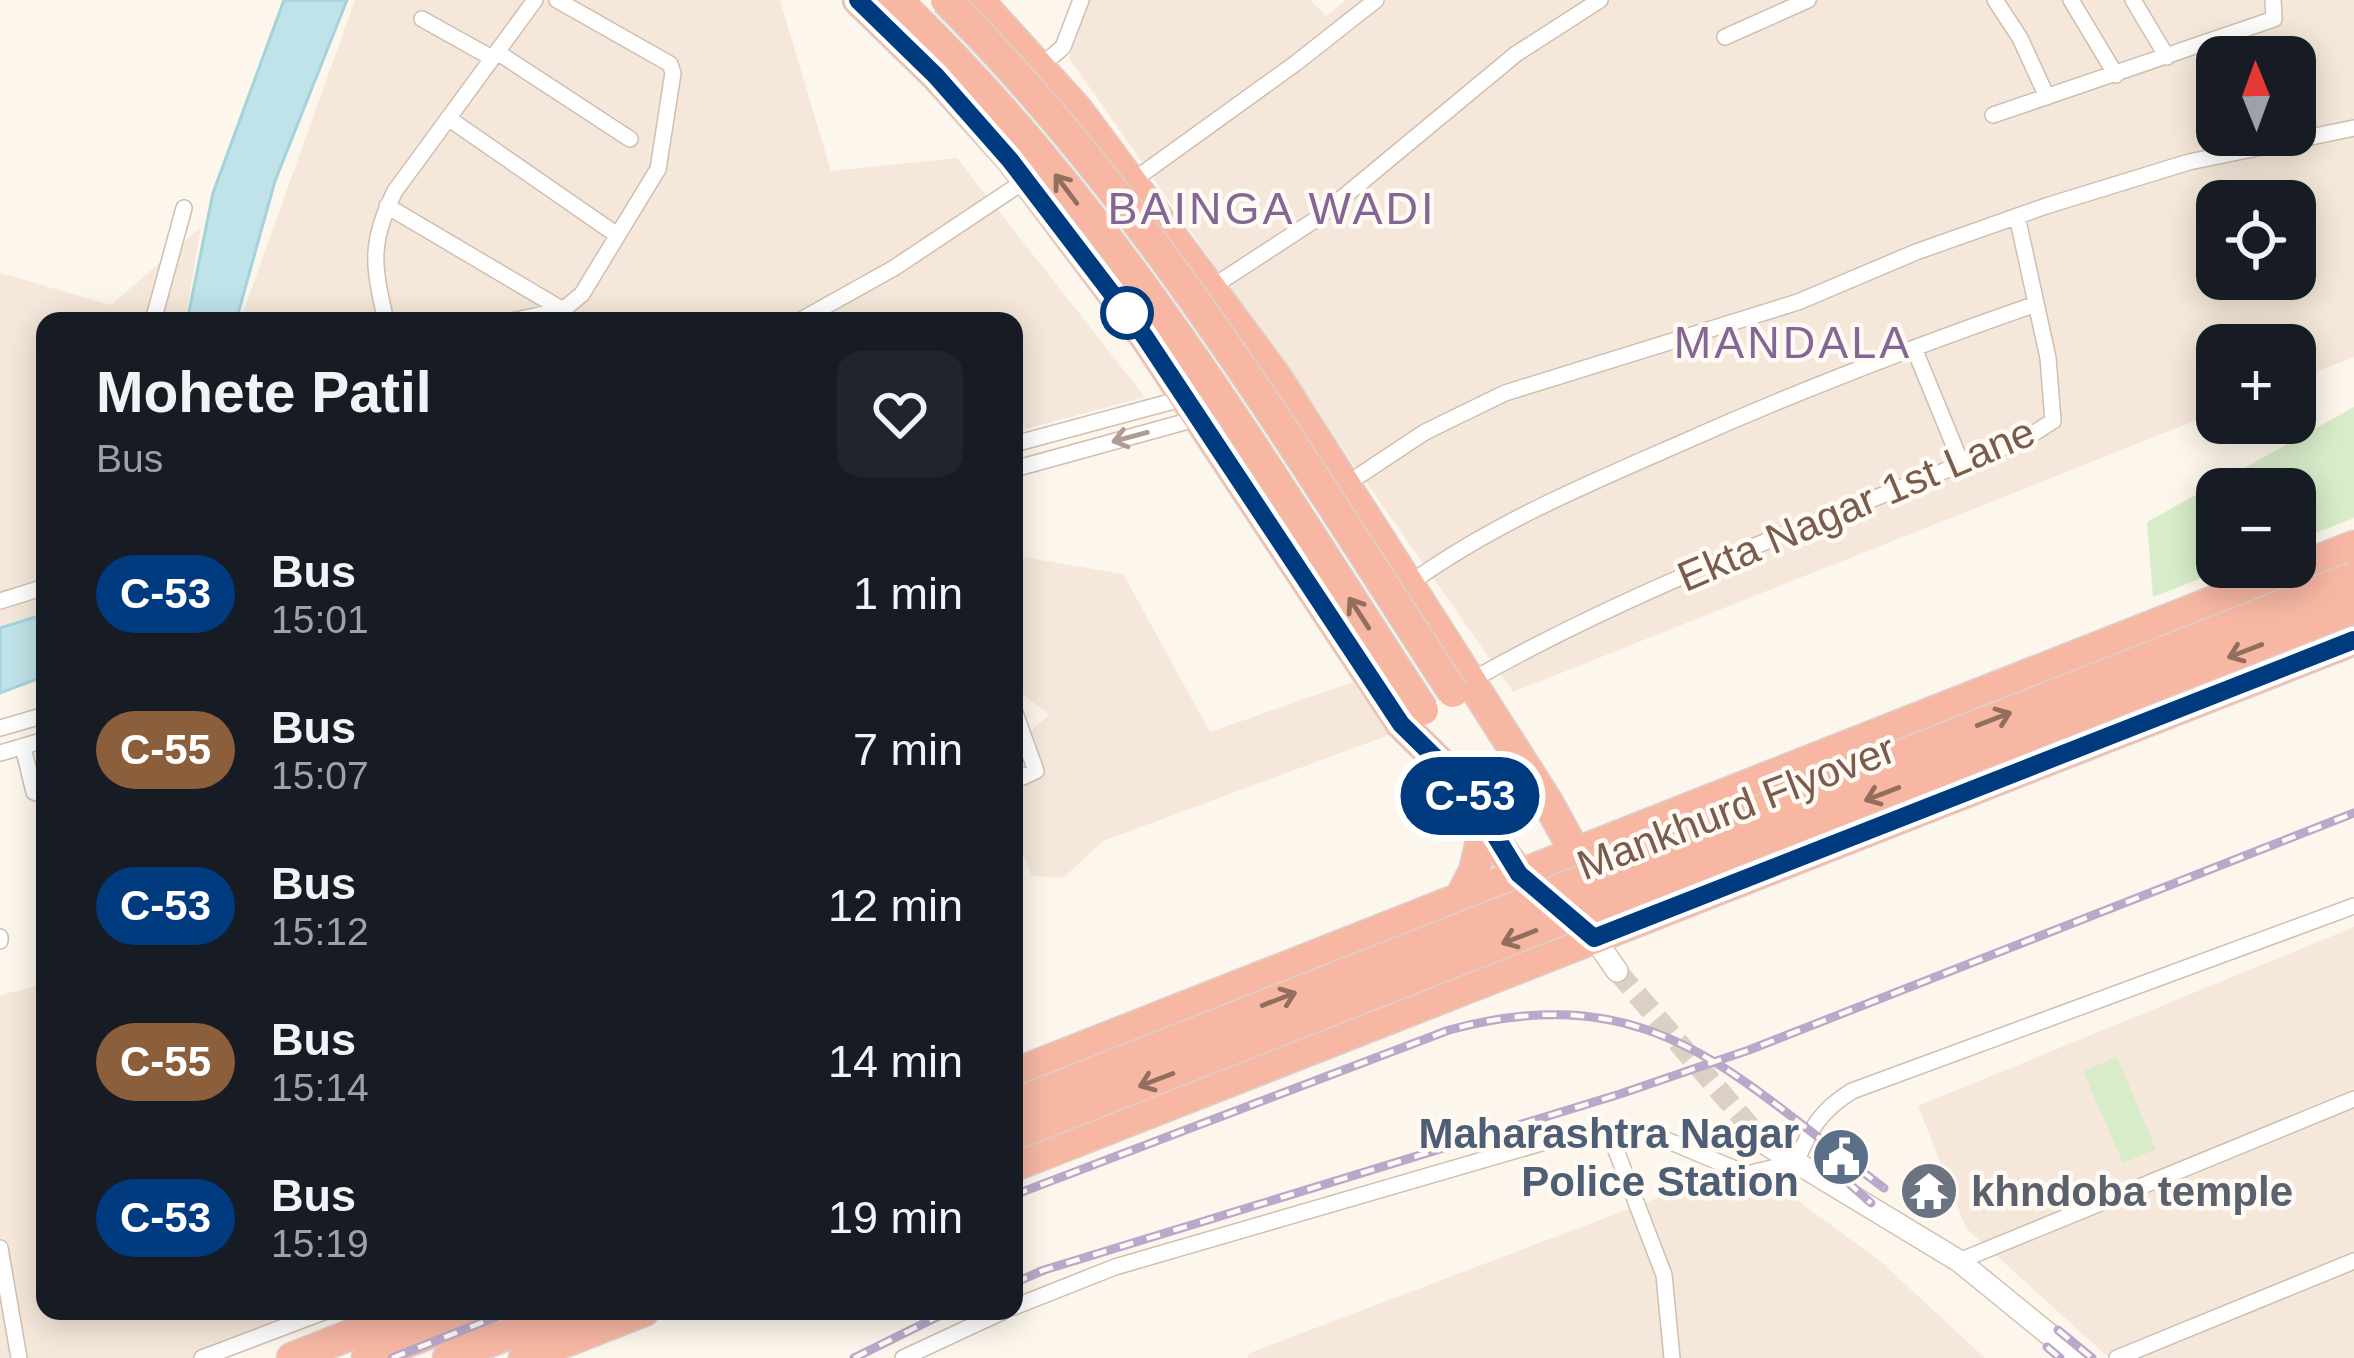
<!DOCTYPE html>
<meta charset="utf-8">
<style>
body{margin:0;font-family:Helvetica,sans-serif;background:#20242c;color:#f1f3f6;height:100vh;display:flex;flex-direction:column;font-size:45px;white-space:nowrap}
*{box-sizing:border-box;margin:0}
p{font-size:39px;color:#9ea1a6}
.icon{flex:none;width:66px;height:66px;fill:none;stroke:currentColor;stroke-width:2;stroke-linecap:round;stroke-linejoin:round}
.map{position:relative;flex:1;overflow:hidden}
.drawer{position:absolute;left:36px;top:312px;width:987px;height:1008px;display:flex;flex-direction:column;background:#171b24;border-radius:24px;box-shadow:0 6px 30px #0003}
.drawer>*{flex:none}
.badge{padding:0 24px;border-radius:39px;font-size:42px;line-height:78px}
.needle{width:78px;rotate:359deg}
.fabs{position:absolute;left:2196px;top:36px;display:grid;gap:24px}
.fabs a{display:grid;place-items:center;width:120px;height:120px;border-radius:24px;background:#171b24;box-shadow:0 6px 30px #0003;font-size:60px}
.map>.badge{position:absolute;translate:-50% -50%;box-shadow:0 0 0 6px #fff}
.round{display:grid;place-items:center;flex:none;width:126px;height:126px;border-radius:24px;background:#20242c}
.headline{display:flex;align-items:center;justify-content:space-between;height:204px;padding:0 60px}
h1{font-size:57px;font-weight:600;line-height:90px}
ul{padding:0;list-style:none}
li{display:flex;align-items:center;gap:36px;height:156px;padding:0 60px}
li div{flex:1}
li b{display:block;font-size:45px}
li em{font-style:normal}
li .badge{min-width:132px;font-weight:700;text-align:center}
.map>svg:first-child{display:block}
.residential{fill:#f5e8da;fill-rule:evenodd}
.green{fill:#d8ecc9}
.water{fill:#bfe3e8;stroke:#a5d3da;stroke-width:3}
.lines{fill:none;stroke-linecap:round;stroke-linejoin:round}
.secondary-tunnel{stroke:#dcd0c4;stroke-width:21;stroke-dasharray:21 10;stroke-linecap:butt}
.street-casing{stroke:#d1beb0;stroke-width:18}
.secondary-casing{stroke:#d6c0b0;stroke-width:24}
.highway-casing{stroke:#dad1cd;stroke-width:33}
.street{stroke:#fff;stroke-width:15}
.secondary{stroke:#fff;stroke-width:21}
.highway{stroke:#f7b7a3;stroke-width:30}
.rail-casing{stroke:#b9a8c9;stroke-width:9}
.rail{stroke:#fffaf3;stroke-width:4.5;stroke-dasharray:14;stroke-linecap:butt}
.highway-bridge-casing{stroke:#dad1cd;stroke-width:33;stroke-linecap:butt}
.highway-bridge{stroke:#f7b7a3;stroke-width:30}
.oneway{stroke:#936e5e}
.oneway2{stroke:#af9d94}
.line-casing{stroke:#fff;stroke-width:27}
.line{stroke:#003b80;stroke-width:18}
.stop-dot{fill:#fff;stroke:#003b80;stroke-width:6}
.labels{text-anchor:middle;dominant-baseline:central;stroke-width:9;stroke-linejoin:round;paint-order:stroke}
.street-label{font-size:42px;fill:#7a5c4d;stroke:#fffaf3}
.service-label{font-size:42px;font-weight:bold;fill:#4e5e75;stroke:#fffaf3;text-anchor:end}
.worship-label{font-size:42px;font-weight:bold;fill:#5b616d;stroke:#fffaf3;text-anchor:start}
.neighbourhood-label{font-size:45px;letter-spacing:3px;fill:#846695;stroke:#fffaf3}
</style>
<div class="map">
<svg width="2354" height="1358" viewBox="0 0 2354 1358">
<rect width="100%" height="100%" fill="#fdf6ec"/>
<path class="residential" d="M355,0h425l51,171 126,-13 188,239 -131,35v-111h-774z
M1089,0h221l16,16 20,-16h1008v357l-59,23v-35h-78v67l-704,280 -444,-634zM2217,57h78v78h-78zM2217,201h78v78h-78z
M201,227l-16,94h-140v306l-45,15v-369l111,32z
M1017,556l106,18 87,158 143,-50 36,53 -286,106 -40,37 -31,-2 -18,-42v-89l35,-30 -31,-25 -4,-9v-124z
M2354,927v431h-245l-143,-130 -48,-122z
M45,984v327h302l-127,47h-220v-363z
M1747,1164l132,96 106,98h-737l-1,-4z"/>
<path class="green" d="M2354,407v111l-59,23v-52h-78v78h13l-77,30 -6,-75z
M2117,1057l39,92 -33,14 -40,-92z"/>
<path class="water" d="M284,0h63l-72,181 -39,140h-49l26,-128z
M45,614v62l-45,17v-65z"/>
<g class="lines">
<path class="secondary-tunnel" d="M1617,971l147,172"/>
<defs>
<path id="street" d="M1995,0l25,38 27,59
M2071,0l45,75
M2133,0l34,57
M422,19l70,39
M1725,37l83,-37
M497,52l133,87
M1041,66l22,-19 18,-47
M1993,115l281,-96 -1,-19
M448,118l169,117
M1131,182l165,-119 80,-63
M387,206l176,104
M1212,287l106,-69 198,-164 84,-54
M153,321l31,-113
M386,321c-13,-56 -17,-78 9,-130l140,-191
M511,321l52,-11 19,-16 76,-125 15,-96 -3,-9 -113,-64
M799,321l95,-53 132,-88
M1914,348l48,117
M1014,444l171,-46
M1014,469l185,-51
M1345,485l80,-53 80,-39 293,-91 118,-50 130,-46 143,-44 165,-34
M1409,584c86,-62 181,-101 277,-143 114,-51 232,-96 350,-137
M0,601l45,-14
M1472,680c175,-99 365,-166 551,-240l30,-19 -5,-63 -31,-142
M1014,710l22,61 -22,10
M0,728l45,-13
M23,747l11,45 11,4
M0,753l45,-13
M0,937v4
M1609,1132l55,143 8,83
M0,1248l19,110
M1959,1261l395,-162
M1014,1307l101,-40 464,-135 66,-1 102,43 49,-12c14,-33 25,-52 56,-71l502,-185
M202,1358l124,-47
M903,1358l101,-47
M2117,1358l237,-97"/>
<path id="secondary" d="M1594,938l23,33
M1764,1143l195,118 119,97"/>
<path id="highway" d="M858,0l78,76 75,83 134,178 256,387 65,64
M978,0l99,109 198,266 272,426 28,51 4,16
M1458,774c22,40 42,84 77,114
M1460,898l14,-27 11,-46
M1014,1074l1340,-528
M1014,1166l1340,-526
M292,1358l119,-47
M367,1358l119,-47
M448,1358l120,-47
M524,1358l120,-47"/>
</defs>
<use href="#street" class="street-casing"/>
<use href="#secondary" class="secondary-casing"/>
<use href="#highway" class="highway-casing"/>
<use href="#street" class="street"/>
<use href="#secondary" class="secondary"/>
<use href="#highway" class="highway"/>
<defs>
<path id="rail" d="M1826,1163l45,40
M1014,1195l435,-165c203,-55 286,47 435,158
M1014,1283l30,-13 576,-176 129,-44 605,-237
M2058,1330l34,28
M2047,1347l13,11
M392,1358l119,-47
M854,1358l95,-47"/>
</defs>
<use href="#rail" class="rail-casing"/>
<use href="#rail" class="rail"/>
<defs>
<path id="highway-bridge" d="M896,0c215,203 367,465 527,710
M946,0c203,203 351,453 507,692
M1014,1104l1340,-527
M1014,1135l1340,-527"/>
</defs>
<use href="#highway-bridge" class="highway-bridge-casing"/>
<use href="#highway-bridge" class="highway-bridge"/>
</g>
<defs><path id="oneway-shaft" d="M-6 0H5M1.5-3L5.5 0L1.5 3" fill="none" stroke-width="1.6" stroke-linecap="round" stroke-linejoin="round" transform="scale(3)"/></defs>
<g class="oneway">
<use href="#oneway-shaft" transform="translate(1066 189) rotate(-127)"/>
<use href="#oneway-shaft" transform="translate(1359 613) rotate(-123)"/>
<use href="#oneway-shaft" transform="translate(2245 651) rotate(159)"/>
<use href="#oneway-shaft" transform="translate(1994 719) rotate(-21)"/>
<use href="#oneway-shaft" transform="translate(1882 794) rotate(159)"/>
<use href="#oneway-shaft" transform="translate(1519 937) rotate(159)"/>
<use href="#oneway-shaft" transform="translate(1279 999) rotate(-21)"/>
<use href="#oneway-shaft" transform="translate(1156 1080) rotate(159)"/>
</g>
<use class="oneway2" href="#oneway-shaft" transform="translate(1130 437) rotate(165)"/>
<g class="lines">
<defs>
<path id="line" d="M858,0l78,76 74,84 135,177 256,387 65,64 53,86 75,64 760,-298"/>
</defs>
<use href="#line" class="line-casing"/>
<use href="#line" class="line"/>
</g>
<defs>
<symbol id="civic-disc" viewBox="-11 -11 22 22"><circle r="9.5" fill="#5c6f8a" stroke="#fffaf3"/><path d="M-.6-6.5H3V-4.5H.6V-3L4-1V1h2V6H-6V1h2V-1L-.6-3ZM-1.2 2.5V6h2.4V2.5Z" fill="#fff"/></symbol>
<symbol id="temple-disc" viewBox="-11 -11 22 22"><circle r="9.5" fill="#6b7280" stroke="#fffaf3"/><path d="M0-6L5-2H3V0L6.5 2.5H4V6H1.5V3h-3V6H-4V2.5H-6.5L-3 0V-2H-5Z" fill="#fff"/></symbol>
</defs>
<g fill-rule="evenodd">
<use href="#civic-disc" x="1808" y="1124" width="66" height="66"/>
<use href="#temple-disc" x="1896" y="1158" width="66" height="66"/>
</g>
<circle class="stop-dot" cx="1127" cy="313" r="24"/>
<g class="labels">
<g class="street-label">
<text transform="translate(1856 504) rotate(-23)">Ekta Nagar 1st Lane</text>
<text transform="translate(1736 807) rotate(-21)">Mankhurd Flyover</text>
</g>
<g class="service-label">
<text x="1799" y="1133">Maharashtra Nagar<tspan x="1799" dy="48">Police Station</tspan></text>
</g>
<g class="worship-label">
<text x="1971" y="1191">khndoba temple</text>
</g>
<g class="neighbourhood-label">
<text x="1272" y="208">BAINGA WADI</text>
<text x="1793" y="342">MANDALA</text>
</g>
</g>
</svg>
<div class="fabs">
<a><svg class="needle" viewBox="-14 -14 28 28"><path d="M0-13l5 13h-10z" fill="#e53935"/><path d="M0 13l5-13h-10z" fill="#9ea1a6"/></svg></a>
<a><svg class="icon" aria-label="locate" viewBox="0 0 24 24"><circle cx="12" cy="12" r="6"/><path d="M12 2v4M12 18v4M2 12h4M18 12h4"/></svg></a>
<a>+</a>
<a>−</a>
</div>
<b class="badge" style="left:1470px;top:796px;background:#003b80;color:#fff">C-53</b>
<section class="drawer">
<div class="headline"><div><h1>Mohete Patil</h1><p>Bus</p></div><a class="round"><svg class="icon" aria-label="heart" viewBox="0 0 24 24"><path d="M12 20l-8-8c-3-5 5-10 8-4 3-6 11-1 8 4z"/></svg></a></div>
<ul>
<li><span class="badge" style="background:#003b80;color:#fff">C-53</span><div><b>Bus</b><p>15:01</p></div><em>1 min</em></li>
<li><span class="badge" style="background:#8b5e3c;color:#fff">C-55</span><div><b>Bus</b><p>15:07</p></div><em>7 min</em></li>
<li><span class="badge" style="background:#003b80;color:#fff">C-53</span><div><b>Bus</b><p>15:12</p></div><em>12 min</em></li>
<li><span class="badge" style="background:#8b5e3c;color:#fff">C-55</span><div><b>Bus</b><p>15:14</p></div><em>14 min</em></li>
<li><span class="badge" style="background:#003b80;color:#fff">C-53</span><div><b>Bus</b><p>15:19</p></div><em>19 min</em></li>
</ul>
</section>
</div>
